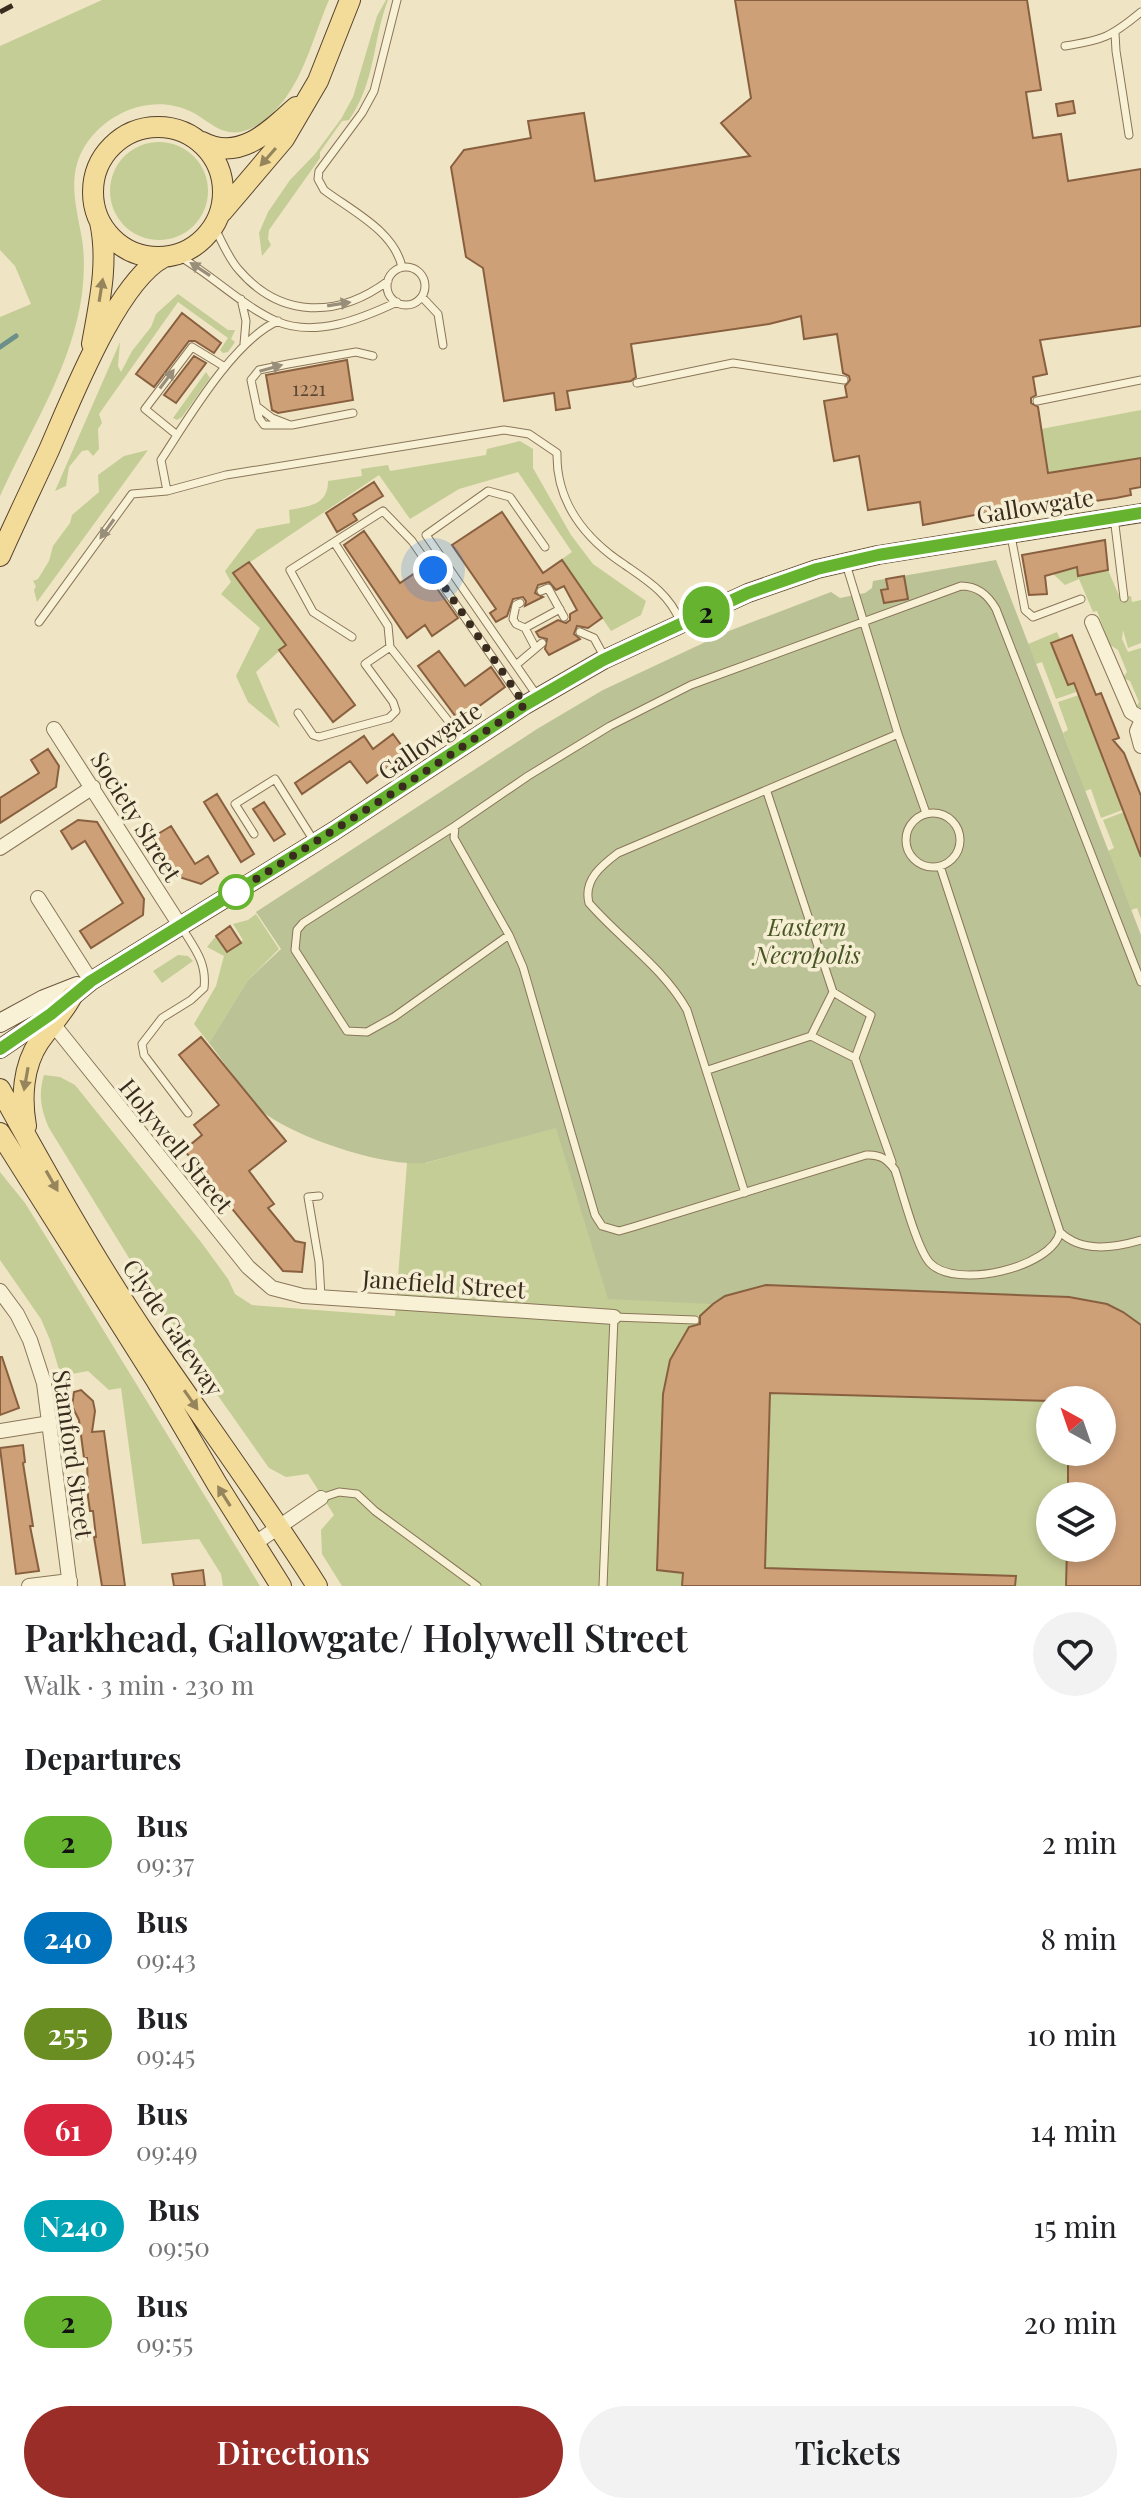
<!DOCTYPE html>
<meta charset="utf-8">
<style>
body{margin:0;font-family:"Playfair Display",serif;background:#f2f2f2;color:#202124;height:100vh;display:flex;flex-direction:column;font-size:30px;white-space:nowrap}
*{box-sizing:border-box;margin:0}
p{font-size:26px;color:#757577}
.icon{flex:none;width:44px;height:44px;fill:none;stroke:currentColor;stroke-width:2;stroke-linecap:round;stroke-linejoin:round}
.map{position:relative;height:1586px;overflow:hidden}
.sheet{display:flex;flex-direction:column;background:#fff;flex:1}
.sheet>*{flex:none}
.badge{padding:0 16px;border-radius:26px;font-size:28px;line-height:52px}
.needle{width:52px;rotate:320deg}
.fabs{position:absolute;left:1036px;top:1386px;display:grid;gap:16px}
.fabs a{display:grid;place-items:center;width:80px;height:80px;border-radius:50%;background:#fff;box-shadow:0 4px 12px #0003;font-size:40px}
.you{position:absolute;width:40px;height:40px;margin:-20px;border:6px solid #fff;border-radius:50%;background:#1a73e8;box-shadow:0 0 0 12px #1a73e833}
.map>.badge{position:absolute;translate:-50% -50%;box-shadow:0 0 0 4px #fff}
h2{padding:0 24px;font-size:30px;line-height:72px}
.round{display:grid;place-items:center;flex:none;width:84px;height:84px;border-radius:42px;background:#f2f2f2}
.headline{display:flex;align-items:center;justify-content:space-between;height:136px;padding:0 24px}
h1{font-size:38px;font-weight:600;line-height:60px}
.cta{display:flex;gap:16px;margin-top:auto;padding:16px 24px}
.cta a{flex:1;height:92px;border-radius:48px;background:#9a2d28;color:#fff;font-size:32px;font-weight:600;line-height:92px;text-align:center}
.cta a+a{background:#f2f2f2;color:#202124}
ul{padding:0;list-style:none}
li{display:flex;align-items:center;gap:24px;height:96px;padding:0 24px}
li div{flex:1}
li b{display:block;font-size:30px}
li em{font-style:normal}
li .badge{min-width:88px;font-weight:700;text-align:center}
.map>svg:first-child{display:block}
.green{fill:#c4cd96;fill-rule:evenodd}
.cemetery{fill:#bac296}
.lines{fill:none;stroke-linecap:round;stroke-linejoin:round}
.stream{stroke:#6c9089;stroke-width:5}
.building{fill:#cea078;stroke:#89603f;stroke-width:2}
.lane-casing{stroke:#897659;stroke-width:9}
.street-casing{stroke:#897659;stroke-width:16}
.secondary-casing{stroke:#6b563c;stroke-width:20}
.primary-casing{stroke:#57432e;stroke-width:22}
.lane{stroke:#f9f1d6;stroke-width:7}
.street{stroke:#f9f1d6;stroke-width:14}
.secondary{stroke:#f9f1d6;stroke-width:18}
.primary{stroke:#f3dc9a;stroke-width:20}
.rail{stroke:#392c1e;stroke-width:5;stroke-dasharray:14 14;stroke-linecap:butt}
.oneway{fill:#96845c}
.oneway2{fill:#998e7a}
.line-casing{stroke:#fff;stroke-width:18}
.line{stroke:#65b32e;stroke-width:12}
.walk{stroke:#392c1e;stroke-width:8;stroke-dasharray:0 14.4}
.stop-dot{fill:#fff;stroke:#65b32e;stroke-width:4}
.labels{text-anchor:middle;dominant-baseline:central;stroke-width:7;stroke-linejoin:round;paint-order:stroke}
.number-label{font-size:20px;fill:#5e4934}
.street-label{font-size:24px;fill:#392c1e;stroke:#f6eed3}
.park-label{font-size:24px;font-style:italic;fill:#475624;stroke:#f6eed3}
</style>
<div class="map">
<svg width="1141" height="1586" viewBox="0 0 1141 1586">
<rect width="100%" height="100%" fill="#efe4c3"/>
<path class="green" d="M102,0h227c-14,32 -23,71 -45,100 -12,15 -33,36 -55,32 -13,-2 -25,-14 -37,-20 -37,-18 -79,-3 -103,28 -24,32 -13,64 -7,99 3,18 2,37 0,55 -10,73 -52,136 -82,202v-179l31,-13 -16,-38 -15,-16v-204z
M386,0h2c-16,42 -12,81 -39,120l-7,1 -22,31v6l-51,72 -1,9 3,6 -9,11 -3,-23 9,-21 22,-32 25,-26 26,-35 12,-22 24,-81z
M110 191a49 49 0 1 1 98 0a49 49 0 1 1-98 0Z
M178,294l50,36h7l-4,9 4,3 -7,10 -5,1 -3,-3 8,-12 -50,-36 -79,112 3,9 -4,6 1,20 -6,7 -5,-6 -6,1 -13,16 -3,19 -11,5 65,-149 -2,24 3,6 11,-21 19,-24 5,-13z
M206,372l4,6 -28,39 -5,3 -4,-2z
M1141,410v48l-93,15 -7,-44z
M520,441l13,8v19l38,67 22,29 53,37 -5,14 -30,16 -49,-72 10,-7 -54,-80 -59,17 -49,30 -31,-44 -145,98 52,72 -30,27 24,56 -32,-26 -12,-26 24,-48 -39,-34 10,-12 -6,-11 32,-42 33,-6 -1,-13c19,-4 39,-4 39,-29l34,-5 -1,-7 27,-4 2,6 96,-16 1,-6z
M148,450l-111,152 -3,-12 2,-4 -3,-5 5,-2 11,-18 4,-15 17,-23 2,-8 27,-23 -1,-17 26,-19z
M1077,567l31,3 12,28 11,-2 1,6 9,-2v43l-13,5 -5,-18 -1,9 6,13 13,-4v64l-6,-3 4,-7 -9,-21 -7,-3 4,-6 -9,-22 -8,-5 -13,-34 -4,1 -14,-33 -14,6 -12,-11z
M1057,632l3,7 -8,4 16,42 5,-2 3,9 -20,7 -14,-37 -6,2 -8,-20z
M1079,695l32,63 -8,4 18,43 7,3 -27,10 -10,-29 -6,2 -22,-58 5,-3 -10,-28z
M1129,810l3,8 -6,3 15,37v61l-4,-11 -6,2 -23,-59 6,-3 -11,-28z
M256,914l23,35 -31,31 -39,63 -15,-19 22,-38 8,-30 -17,-9 9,-11 11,16 16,-12 -10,-16 15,-4z
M178,955l10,1 5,5 -31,22 -9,-12z
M44,1075l16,2 15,8 126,157 27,37 7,15 17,11 143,11 12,-153h19l130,-36 157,177 428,21v261h-799l-20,-32 -1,-24 13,-15 -26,-41 -22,3 -17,-9 -84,-119 -136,-221c-8,-19 -11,-33 -5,-53zM1050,1400h52v52h-52zM1050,1496h52v52h-52z
M0,1172l25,31 28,45 207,338h-37l-2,-12 -22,-35 -57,5 -21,-156 -12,2 -21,-19 -27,5 -11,-36 -9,-21 -41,-59z"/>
<path class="cemetery" d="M996,560l145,375v390l-533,-26 -52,-171 -131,35c-41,4 -124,-24 -158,-48 -15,-11 -44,-55 -58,-72l39,-63 33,-31 -25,-37 281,-183 66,-39 126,-59 102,-39 9,6 25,-5 7,-5 1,-7z"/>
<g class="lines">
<path class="stream" d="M0,347l16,-11"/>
</g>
<path class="building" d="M735,0h292l14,90 -15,2 7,46 28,-4 7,47 73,-12v157l-101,14 7,34 -14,3 3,18 -5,3v5l7,4 10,66 93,-15v29l-11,2 1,6 -15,3 -63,9 -1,-7 -129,25 -3,-23 -52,8 -9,-54 -25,5 -2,-11 -8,-49 23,-4 -2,-11 5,-6 -1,-4 -6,-3 -6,-39 -33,5 -3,-23 -32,8 -138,20 5,33 -5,4 -64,10 3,17 -14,2 -2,-17 -50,8 -21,-133 -17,-11 -15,-90 13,-17 67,-12 -3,-17 56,-8 11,68 155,-25 -29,-33 30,-25z
M1073,101l2,12 -17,3 -2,-12z
M182,313l39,30 -7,10 -19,-12h-6l-35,46 -18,-13z
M194,356l12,7 -30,40 -12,-8z
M347,360l6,40 -75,13 -6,-3 -6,-35z
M374,482l9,14 -30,18 4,6 -20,12 -11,-19z
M502,512l41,61 19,-13 40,58 -14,10 -11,-2 -3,8 6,5 -31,16 -4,-6 2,-10 -8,-2 -3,-5 22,-12 8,3 4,-3v-6l7,-4 -13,-24 -8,4 -7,-8 -11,3 -3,8 8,4 -18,9 1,-5 -3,-4 -10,2 -6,17 -11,6 -6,-9 6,-4 -44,-64z
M364,531l36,52 18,-12 5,8 5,-3 30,42 -26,18 -7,-11 -18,13 -63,-93z
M1105,540l3,30 -30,6 -1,-9 -32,9 2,18 -18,1 -7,-40z
M249,562l106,143 -22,17 -54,-72 7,-5 -53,-72z
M904,576l4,23 -24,4 -3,-13 7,-1 -2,-10z
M1072,635l24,60 5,-2 18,45 -6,2 11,13 17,43v61l-67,-174 -6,2 -17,-42z
M439,651l26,35 26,-19 14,20 -46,34 -41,-55z
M393,734l14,19 -40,30 -17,-22 -48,33 -7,-11 69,-47 9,13z
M48,749l11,17 -3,21 -56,36v-25l39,-25 -8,-13z
M217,794l37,60 -13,8 -37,-60z
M264,802l21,32 -11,7 -21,-32z
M78,820l19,2 47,77 -1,16 -52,33 -11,-17 43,-28 -38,-62 -13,8 -11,-18z
M171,826l24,38 13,-8 10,17 -17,11 -22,-7 -26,-40z
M230,926l11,17 -14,9 -11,-16z
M201,1037l85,104 -37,30 25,33 -6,4 27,33 10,2 -3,29 -19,-1 -99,-121 18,-15 -8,-10 25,-20 -40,-50z
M766,1285l303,12 38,7 16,8 18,13v261h-75l1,-38h35v-52h-34v-44h34v-52l-52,1 -280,-8 -5,175 251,8 -1,10h-333l1,-13 -26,-3 6,-176 7,-34 19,-33 11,-3v-8l13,-12 12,-8z
M0,1357h2l17,51 -19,7z
M81,1390l12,11 2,10 -3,21 12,-1 21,155h-23l-8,-49h2l-3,-26h-3l-2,-14 -1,-39h-3l-5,-38 -7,-14 2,-14z
M23,1445l2,17 -2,1 10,63h-3l9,45 -23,3 -16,-126z
M203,1570l2,16h-31l-2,-12z"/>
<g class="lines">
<defs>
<path id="lane" d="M397,0l-23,91 -12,22 -43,58 -1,8 6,11c28,21 70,41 78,77
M1115,33l1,18 13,84
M1065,46c38,-6 46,-9 76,-34
M214,227c8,14 14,31 25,43 42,49 99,48 149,11
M177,255c34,19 64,50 99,66 39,17 85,-2 121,-19
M387 286a19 19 0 1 1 38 0a19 19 0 1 1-38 0Z
M422,297l16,17 5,31
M241,299l5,22 -2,23
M637,383l96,-20 111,17
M1037,401l104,-21
M259,408l13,10 18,7
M353,413l-61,12h-28l-5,-7 -8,-38 8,-10 29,-6 68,-12 17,4
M177,435l-32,-26 47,-62 33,20
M167,491l-6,-31c27,-41 73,-120 117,-139
M1114,517l10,81
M1011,536l14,74 8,7 48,-18
M334,542l54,84 2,21 75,95
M846,564l52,170 28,79
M541,591l7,-3 16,29
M520,603l-4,2 -3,14 3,5 9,4 10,19
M39,622l93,-128 35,-3 59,-16 278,-45 25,4 28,19c-1,49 28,86 68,112 23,16 44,29 55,56
M525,628l35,-19
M580,632l14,6 11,20
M352,637l-39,-25 -23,-42 93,-59 29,30 112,162
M516,665l26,-22
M538,697l-112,-162 62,-44 22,6 35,50
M298,713l15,22 6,2 70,-19 7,-7 -3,-9 -28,-38 25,-17
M767,792l66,200 38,23 -16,43 -44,-22 22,-44
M906 840a27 27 0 1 1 54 0a27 27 0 1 1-54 0Z
M455,826l-152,97 -6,7 -2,20 52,81 20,1 27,-15 115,-82
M254,834l-19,-30 40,-25 39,62
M940,866l120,366c-8,36 -105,58 -130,31 -13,-14 -28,-72 -35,-93 -8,-11 -15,-16 -29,-15l-233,72 -14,4 -17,-5 -7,-11 -72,-248 -14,-32 -55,-97 1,-12 73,-50 82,-50 81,-41 270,-99c17,0 27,9 35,23l145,373
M182,928c13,21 25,35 22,60l-13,12 -29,18 -20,26 2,11 44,58
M855,1058l37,104
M708,1070l103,-34
M745,1193l-58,-183c-24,-43 -66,-70 -98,-107 -6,-23 13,-38 29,-50l280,-119
M319,1196l-11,1 11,65 2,35
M1060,1232c22,21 53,16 81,8
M321,1498l18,-6 18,2 18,17 102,75
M603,1586l11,-269 81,3"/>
<path id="street" d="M1092,622l39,90 10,6
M1141,722l-4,9 4,15
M54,729l127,198
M0,848l93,-61
M38,898l53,83
M53,1024l195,243 24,21 31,8 311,21
M0,1291l17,23 13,26 14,43 26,203
M0,1431l50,-8
M254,1544l67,-46
M29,1586l41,-5"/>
<path id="secondary" d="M0,1023l44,-24 33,-13
M0,1049l51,-35 40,-33 243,-150 191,-126 78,-45 45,-21 100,-46 69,-24 61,-14 263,-42"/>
<path id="primary" d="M93 192a65 65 0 1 1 130 0a65 65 0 1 1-130 0Z
M202,142c37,20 68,-11 94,-35
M222,212l62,-73 34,-58 32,-81
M92,344c7,-40 17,-81 8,-122
M0,556c16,-36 33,-71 49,-106 22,-50 68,-169 115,-193
M0,1089c47,85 94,170 149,251 56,82 115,162 168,246
M26,1126c-5,-28 -3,-60 13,-84 11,-16 24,-29 33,-46
M0,1133l156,247 61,104 64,102"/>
</defs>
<use href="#lane" class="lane-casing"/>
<use href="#street" class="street-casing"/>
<use href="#secondary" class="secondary-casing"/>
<use href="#primary" class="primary-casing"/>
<use href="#lane" class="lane"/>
<use href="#street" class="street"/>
<use href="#secondary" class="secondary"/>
<use href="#primary" class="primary"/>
<path class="rail" d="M0,12l23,-12"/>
</g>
<defs><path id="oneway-solid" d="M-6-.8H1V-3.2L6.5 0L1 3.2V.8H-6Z" transform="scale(2)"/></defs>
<g class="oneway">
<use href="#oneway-solid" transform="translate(268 157) rotate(131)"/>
<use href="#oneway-solid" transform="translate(101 290) rotate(-81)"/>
<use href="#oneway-solid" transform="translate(26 1079) rotate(100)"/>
<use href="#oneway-solid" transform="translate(52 1181) rotate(60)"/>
<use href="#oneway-solid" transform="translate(191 1400) rotate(55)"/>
<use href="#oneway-solid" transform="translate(224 1496) rotate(-122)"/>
</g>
<g class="oneway2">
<use href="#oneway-solid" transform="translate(200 269) rotate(-147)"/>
<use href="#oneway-solid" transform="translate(339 304) rotate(-9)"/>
<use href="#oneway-solid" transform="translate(271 368) rotate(-16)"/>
<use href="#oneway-solid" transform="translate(167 379) rotate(-53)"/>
<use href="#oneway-solid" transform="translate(107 529) rotate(126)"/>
</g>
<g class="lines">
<defs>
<path id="line" d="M0,1049l51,-35 40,-33 243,-150 191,-126 78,-45 45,-21 100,-46 69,-24 61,-14 263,-42"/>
</defs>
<use href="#line" class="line-casing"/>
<use href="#line" class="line"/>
<path class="walk" d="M236,892l-2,1 162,-102 129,-86 -92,-135"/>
</g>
<circle class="stop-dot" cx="236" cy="892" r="16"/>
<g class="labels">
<g class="number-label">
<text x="309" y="387">1221</text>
</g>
<g class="street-label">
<text transform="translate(1035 505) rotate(-9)">Gallowgate</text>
<text transform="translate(429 740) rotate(-34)">Gallowgate</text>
<text transform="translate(137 816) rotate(58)">Society Street</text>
<text transform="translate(177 1145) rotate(51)">Holywell Street</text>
<text transform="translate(444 1283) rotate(4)">Janefield Street</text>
<text transform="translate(174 1327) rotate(56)">Clyde Gateway</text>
<text transform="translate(74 1454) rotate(82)">Stamford Street</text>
</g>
<g class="park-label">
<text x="807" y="926">Eastern<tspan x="807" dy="28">Necropolis</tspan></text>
</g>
</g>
</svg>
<div class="fabs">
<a><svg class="needle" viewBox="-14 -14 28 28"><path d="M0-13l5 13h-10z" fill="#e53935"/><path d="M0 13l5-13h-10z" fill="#757577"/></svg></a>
<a><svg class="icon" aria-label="layers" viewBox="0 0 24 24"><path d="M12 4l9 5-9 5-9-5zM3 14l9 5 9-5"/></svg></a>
</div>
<div class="you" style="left:433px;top:570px"></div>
<b class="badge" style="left:706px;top:612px;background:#65b32e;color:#111">2</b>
</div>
<section class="sheet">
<div class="headline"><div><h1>Parkhead, Gallowgate/ Holywell Street</h1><p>Walk · 3 min · 230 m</p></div><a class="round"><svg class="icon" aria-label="heart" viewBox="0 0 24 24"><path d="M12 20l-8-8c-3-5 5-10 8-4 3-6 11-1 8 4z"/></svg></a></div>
<h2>Departures</h2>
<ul>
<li><span class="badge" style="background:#65b32e;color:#111">2</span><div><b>Bus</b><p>09:37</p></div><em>2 min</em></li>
<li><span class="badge" style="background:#0072bc;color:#fff">240</span><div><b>Bus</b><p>09:43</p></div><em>8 min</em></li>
<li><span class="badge" style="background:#6b8e23;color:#fff">255</span><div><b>Bus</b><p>09:45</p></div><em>10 min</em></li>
<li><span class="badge" style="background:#d7263d;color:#fff">61</span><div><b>Bus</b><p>09:49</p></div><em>14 min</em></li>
<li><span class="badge" style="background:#00a3b4;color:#fff">N240</span><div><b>Bus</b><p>09:50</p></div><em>15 min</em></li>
<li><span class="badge" style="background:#65b32e;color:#111">2</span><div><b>Bus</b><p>09:55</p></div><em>20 min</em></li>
</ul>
<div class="cta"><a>Directions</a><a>Tickets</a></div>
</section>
